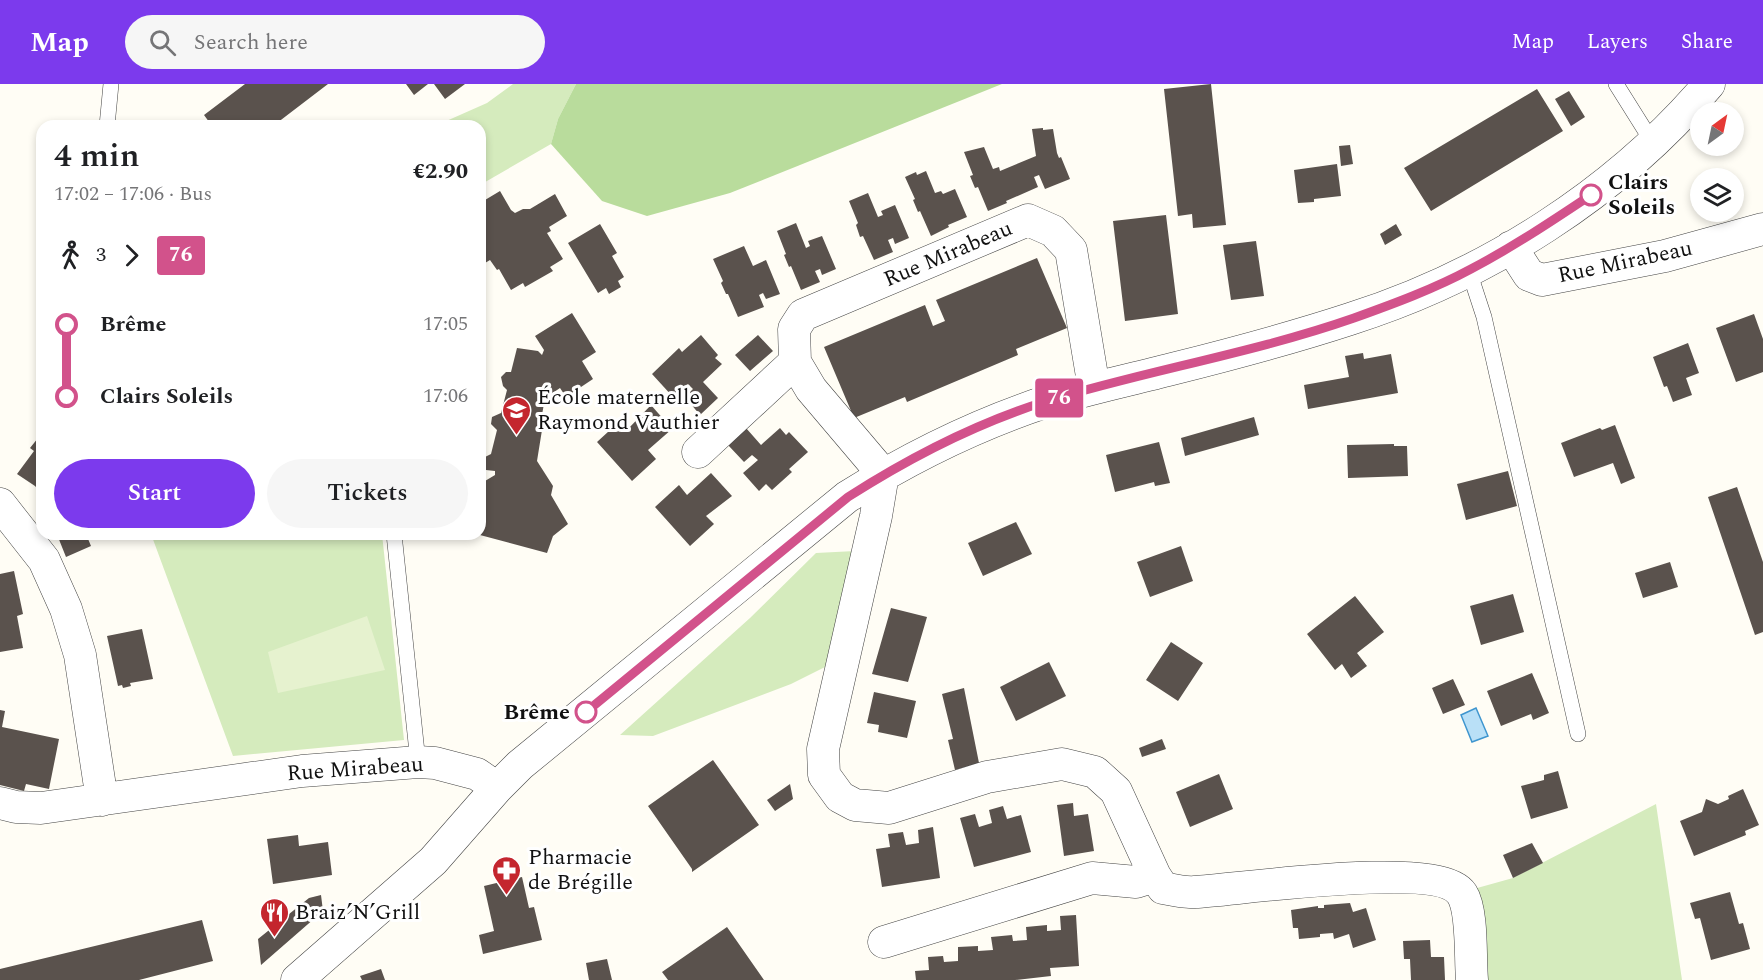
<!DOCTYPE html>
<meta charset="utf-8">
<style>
body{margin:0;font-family:Spectral,serif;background:#f6f6f6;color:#202124;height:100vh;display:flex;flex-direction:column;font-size:22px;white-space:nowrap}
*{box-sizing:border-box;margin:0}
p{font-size:20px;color:#757577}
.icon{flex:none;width:33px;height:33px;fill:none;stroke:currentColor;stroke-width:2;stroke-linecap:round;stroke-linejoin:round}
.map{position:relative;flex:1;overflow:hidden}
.sheet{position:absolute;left:36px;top:36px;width:450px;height:420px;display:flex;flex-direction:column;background:#fff;border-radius:18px;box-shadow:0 3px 9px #0003}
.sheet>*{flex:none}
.badge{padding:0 12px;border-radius:4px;font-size:21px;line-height:39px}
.needle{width:39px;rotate:33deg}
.fabs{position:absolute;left:1690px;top:18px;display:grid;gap:12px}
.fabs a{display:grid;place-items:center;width:54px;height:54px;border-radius:50%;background:#fff;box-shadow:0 3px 9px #0003;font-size:30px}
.map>.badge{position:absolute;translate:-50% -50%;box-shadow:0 0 0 3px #fff}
.legs{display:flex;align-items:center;gap:9px;height:66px;padding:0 18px;font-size:20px}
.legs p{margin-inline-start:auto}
.overview{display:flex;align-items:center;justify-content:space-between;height:102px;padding:0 18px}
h1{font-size:33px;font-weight:600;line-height:45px}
.cta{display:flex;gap:12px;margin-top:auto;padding:12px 18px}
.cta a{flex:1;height:69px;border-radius:36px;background:#7c3aed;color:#fff;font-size:24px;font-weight:600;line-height:69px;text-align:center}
.cta a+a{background:#f6f6f6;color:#202124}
ul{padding:0 18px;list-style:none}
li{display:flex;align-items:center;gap:21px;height:72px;font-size:22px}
li i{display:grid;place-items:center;width:9px;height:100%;margin:0 8px;background:currentColor}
li i::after{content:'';width:15px;height:15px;margin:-8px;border:4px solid;border-radius:50%;background:#fff}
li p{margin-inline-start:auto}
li:first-child i{background:linear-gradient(#0000 50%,currentColor 0)}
li:last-child i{background:linear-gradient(currentColor 50%,#0000 0)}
header{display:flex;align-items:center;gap:36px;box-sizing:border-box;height:84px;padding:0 30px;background:#7c3aed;color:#fff}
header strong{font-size:28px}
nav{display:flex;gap:33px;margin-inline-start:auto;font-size:21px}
.search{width:420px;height:54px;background:#f6f6f6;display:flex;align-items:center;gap:15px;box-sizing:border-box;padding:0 21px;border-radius:33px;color:#757577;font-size:22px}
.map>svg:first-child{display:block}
.green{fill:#d5ebbd}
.forest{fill:#b9dc9c}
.pitch{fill:#e6f2cf}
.water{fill:#b9e0f7;stroke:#3f96cf;stroke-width:1.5}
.building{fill:#5a524d}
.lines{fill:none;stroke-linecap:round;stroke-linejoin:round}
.service-casing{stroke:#444;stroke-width:16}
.minor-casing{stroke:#444;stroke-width:33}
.service{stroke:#fff;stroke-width:15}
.minor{stroke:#fff;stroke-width:32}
.line-1-casing{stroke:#fff;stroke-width:14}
.line-1{stroke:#d2528b;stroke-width:9}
.stop-1-dot{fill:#fff;stroke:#d2528b;stroke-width:3}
.labels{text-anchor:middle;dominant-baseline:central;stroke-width:6;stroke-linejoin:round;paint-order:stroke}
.stop-label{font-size:22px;font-weight:bold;fill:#111;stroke:#fff;text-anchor:start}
.street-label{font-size:22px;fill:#111;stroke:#fff}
.poi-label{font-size:22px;fill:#111;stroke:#fff;text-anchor:start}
</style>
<header>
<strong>Map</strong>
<div class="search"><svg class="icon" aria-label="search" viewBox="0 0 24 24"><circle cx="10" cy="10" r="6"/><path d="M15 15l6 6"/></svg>Search here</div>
<nav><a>Map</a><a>Layers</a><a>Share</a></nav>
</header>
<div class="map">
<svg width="1763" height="896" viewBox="0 0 1763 896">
<rect width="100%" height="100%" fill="#fffdf5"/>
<path class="green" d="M513,0h63l-18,35 -7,25 -71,41v-59h-45l52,-23z
M151,450h231l22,206 -171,16z
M855,467l-26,114 -38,19 -138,52 -33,-1 130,-117 66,-65z
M1656,720l26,176h-203l-9,-90 43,-12z"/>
<path class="forest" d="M576,0h426l-272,109 -83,23 -45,-15 -51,-57 7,-25z"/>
<path class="pitch" d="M367,532l18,54 -107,23 -10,-41z"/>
<path class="water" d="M1476,624l12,28 -16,6 -11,-27z"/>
<path class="building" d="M245,0h83l-55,42h-61l-8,-11z
M406,0h22l-14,11z
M434,0h31l-20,15z
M1211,0l15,141 -33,3 -1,-14 -14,2 -14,-127z
M1537,5l26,42 -132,80 -27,-43z
M1569,7l16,26 -14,9 -16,-27z
M1043,44v2l10,-1 4,24 2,5 2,-1 9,22 -25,10 -6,-14 -5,2 4,10 -32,14 1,2 -19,8 -10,-24 -3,1 -5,-12 3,-1 -9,-23 20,-5 9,22 6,-2 1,4 36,-15 -4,-27z
M1350,61l3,19 -12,2 -2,-20z
M1337,80l4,32 -27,3v3l-16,1 -4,-33z
M926,87l9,22 6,-2 2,3 12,-5 12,28 -19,8 1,2 -18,9 -11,-25 -2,1 -5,-12 2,-1 -10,-22 11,-5 1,3z
M500,107l11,19 4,3 8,-4h7l25,-15 12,22 -18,11 2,4 -4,2 16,26 -13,8 3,4 -28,16 -2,-4 -12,7 -12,-21 -2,1 -7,-10 -10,6v-63z
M868,109l10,24 5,-2 -2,-4 14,-6 14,33 -14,6 -2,-6 -5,2 5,12 -19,8 -11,-24 -3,1 -4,-12 2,-2 -9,-22z
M1166,131l12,99 -53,7 -12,-100z
M796,139l10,25 4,-2 -2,-5 14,-5 14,33 -14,6 -2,-6 -5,2 5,11 -19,8 -10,-24 -2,1 -5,-12 2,-1 -9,-23z
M600,140l17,29 -5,3 12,21 -6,4 3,6 -12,7 -3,-6 -8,5 -30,-50z
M1396,140l6,11 -17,10 -5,-11z
M1256,157l8,55 -33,4 -8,-55z
M744,162l9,20 13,-6 14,34 -14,5 -3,-6 -4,2 5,12 -26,10 -10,-23h-2l-5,-11 2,-2 -10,-22z
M1037,174l30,70 -51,21 2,6 -111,47 -2,-5 -51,21 -30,-71 101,-42 8,21 12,-5 -9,-21z
M572,229l24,39 -14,9 11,18 -27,18 -6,-9 -15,10 -5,28 2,4 -5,31 16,25 -2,9 17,29 -15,12 -6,17 -67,-18v-51l15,-9v-4l-9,-1 -4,-9 1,-3 8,-4 6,-24 -6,-6 1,-7 9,-4 6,-23 -4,-4 -2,-9 5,-5h5l6,-24 21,3 4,4 2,-5 -9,-14z
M1754,230l9,25v33l-27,10 -20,-54z
M701,251l17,20 -3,3 7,6 -19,18 15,16 -18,17 -15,-18 8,-8 -5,-5 -15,13 -21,-23 27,-26 3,4z
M758,251l15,16 -23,20 -15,-16z
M1688,259l11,30 -13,5 6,17 -19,7 -6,-16 -3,1 -11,-30z
M1363,269l1,6 27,-5 7,39 -90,16 -4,-24 45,-8 -4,-21z
M651,321l21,24 -24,21 8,9 -24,22 -35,-39 24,-22 7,9z
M1254,333l5,18 -74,21 -4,-18z
M1615,341l20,53 -14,6 -8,-21 -39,14 -13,-34 39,-15 2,2z
M746,344l15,17 19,-17 6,7 3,-3 19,20 -19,17 3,3 -20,18 -6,-6 -7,7 -16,-18 15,-13 -6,-5 -8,7 -16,-17z
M42,349v61l-7,-8 -18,-12 17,-23 -4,-3z
M1159,358l11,41 -15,3 -1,-4 -39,10 -9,-37z
M1394,360v2h13l1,30 -60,2 -1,-33z
M1508,387l9,35 -51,14 -9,-36z
M711,389l21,23 -26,20 8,8 -24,22 -35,-39 24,-22 8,10z
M1737,403l26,75v70l-8,3 -47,-138z
M1016,438l16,32 -49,22 -15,-33z
M51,450h35l5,12 -25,11 -8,-20 -5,2z
M1181,462l12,35 -43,16 -13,-35z
M1670,478l8,25 -35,11 -8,-25z
M14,487l9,43 -6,2 6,32 -23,4v-78z
M1513,510l11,38 -43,13 -11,-39z
M1355,512l29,36 -27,21 10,13 -16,12 -9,-14 -7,6 -28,-36z
M891,524l36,9 -19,65 -36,-8z
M142,545l11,50 -23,4 1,3 -8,2 -1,-3 -4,1 -11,-50z
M1171,558l32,21 -25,38 -32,-21z
M1049,578l17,34 -50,25 -16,-34z
M1532,589l17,40 -16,7 -2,-6 -30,12 -14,-35z
M1453,595l12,26 -22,9 -11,-26z
M964,604l15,75 -24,7 -7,-30 5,-1 -11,-45z
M874,608l42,9 -9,37 -29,-6 1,-7 -12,-2z
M0,626l5,1 -3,16 57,12 -10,50 -23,-5 -2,7 -24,-6z
M1162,655l4,10 -24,8 -3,-9z
M713,676l46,65 -67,47v-3l-44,-63z
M1558,687l10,37 -37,11 -10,-33 23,-6v-5z
M1219,690l14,35 -43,18 -14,-35z
M790,700l3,15 -18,12 -8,-11z
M1743,705l16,36 -14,6 1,4 -52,21 -14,-35 22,-9 4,-13 12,5 11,-5 -1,-3z
M1073,719l1,13 14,-2 6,37 -30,5 -7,-51z
M1003,722l4,13 14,-4 10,37 -57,15 -14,-49 15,-4 4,13 13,-4 -3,-13z
M933,743l7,51 -58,9 -6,-38 14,-2 -2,-13 15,-2 3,13 13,-2 -1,-13z
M298,751l1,11 29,-4 4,33 -59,9 -6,-45z
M1532,759l11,20 -30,15 -10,-23z
M522,793l7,31 5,-1 8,33 -59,14 -4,-19 15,-4 -10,-45z
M1730,808l9,32 4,-1 7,26 -39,11 -11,-42 -5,1 -5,-16z
M321,811l2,16 -62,54 -3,-26 51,-41z
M1350,819l3,9 13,-4 10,32 -23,8 -4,-14 -15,5 -1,-6 -13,1v3l-21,2 -1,-11h-5l-2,-18 27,-4v2h6v-3z
M1076,831l3,51 -29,2 1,8 -36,4h-99l-1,-9 14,-1 -1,-13 15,-1 1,6 14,-1v-14l20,-1v5l15,-1 -2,-13 21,-2 1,6 14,-1 -1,-13 21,-2v6l14,-1 -1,-14z
M202,836l11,41 -74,19h-139v-11z
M727,843l37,53h-96l-6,-8z
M1430,856l1,17h13l1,23h-34l-1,-21h-6l-1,-18z
M607,875l5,21h-23l-3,-17z
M381,885l4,11h-23l-2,-4z"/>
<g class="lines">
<defs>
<path id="service" d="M1616,0l37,59
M107,42l4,-42
M1469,187l15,46 94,417
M394,450l24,228"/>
<path id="minor" d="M1511,163l18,28 13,5 123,-24 98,-27
M698,368l97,-90
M883,390l-7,42 -53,233 1,26 16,22 15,8 34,3 98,-31 75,-13 33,8 21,19 39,85 8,12c10,2 22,5 32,4 42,-2 245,-33 267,2 11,17 8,64 10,86
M883,390l-72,-85 -16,-27 -1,-33 9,-14 225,-95 25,11 18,19 23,138
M0,420l44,56 22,49 14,46 22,145
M0,719l16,4 25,1 261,-37 116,-9 17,1 42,11 20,14
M884,858l208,-64 44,4 19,-6
M297,896l136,-119 64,-73 23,-23 327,-268c62,-39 129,-72 198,-95 41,-13 85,-22 127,-33 60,-15 120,-31 178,-50 136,-43 267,-126 359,-235"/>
</defs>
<use href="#service" class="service-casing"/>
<use href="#minor" class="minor-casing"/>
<use href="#service" class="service"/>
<use href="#minor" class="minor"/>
</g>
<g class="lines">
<defs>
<path id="line-1" d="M586,628l262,-215c61,-39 129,-74 199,-96 102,-31 207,-48 307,-83 39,-14 80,-29 117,-49 42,-22 81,-48 120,-74"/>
</defs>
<use href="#line-1" class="line-1-casing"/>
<use href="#line-1" class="line-1"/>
</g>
<defs>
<symbol id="school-pin" viewBox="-11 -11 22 30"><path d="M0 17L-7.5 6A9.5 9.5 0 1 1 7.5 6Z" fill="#c4262e" stroke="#fff"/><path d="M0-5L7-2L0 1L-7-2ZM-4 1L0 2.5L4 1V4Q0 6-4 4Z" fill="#fff"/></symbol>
<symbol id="pharmacy-pin" viewBox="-11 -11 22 30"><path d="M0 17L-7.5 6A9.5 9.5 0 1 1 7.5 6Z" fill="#c4262e" stroke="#fff"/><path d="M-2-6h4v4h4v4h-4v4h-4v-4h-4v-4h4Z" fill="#fff"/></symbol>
<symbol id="restaurant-pin" viewBox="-11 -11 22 30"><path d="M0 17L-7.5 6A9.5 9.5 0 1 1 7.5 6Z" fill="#c4262e" stroke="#fff"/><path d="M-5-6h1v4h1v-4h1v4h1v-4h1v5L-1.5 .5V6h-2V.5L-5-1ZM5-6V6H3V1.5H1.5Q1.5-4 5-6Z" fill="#fff"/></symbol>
</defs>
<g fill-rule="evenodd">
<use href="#school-pin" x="500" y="310" width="33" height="45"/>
<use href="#pharmacy-pin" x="490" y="770" width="33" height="45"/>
<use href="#restaurant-pin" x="258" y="812" width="33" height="45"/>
</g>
<g class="stop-1-dot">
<circle cx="1591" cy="111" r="10"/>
<circle cx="586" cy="628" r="10"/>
</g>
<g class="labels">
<g class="stop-label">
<text x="1608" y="98">Clairs<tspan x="1608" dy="25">Soleils</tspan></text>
<text x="570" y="628" text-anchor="end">Brême</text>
</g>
<g class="street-label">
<text transform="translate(948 170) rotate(-23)">Rue Mirabeau</text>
<text transform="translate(1625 178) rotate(-12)">Rue Mirabeau</text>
<text transform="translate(355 685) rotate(-4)">Rue Mirabeau</text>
</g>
<g class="poi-label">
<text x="537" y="313">École maternelle<tspan x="537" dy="25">Raymond Vauthier</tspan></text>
<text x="528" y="773">Pharmacie<tspan x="528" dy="25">de Brégille</tspan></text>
<text x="295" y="828">Braiz’N’Grill</text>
</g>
</g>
</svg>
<div class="fabs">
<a><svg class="needle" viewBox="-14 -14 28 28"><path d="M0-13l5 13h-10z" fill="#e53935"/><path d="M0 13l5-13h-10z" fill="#757577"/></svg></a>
<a><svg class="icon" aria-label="layers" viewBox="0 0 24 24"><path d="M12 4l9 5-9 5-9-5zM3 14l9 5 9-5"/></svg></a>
</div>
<b class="badge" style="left:1059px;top:314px;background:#d2528b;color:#fff">76</b>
<section class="sheet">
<div class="overview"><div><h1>4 min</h1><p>17:02 – 17:06 · Bus</p></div><b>€2.90</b></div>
<div class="legs"><svg class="icon" aria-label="walk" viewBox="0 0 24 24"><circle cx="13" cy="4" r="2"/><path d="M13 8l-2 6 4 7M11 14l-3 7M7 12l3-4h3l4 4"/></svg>3<svg class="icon" aria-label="forward" viewBox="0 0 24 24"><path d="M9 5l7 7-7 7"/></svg><b class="badge" style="background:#d2528b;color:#fff">76</b></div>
<ul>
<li><i style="color:#d2528b"></i><b>Brême</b><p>17:05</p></li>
<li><i style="color:#d2528b"></i><b>Clairs Soleils</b><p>17:06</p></li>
</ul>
<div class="cta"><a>Start</a><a>Tickets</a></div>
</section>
</div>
